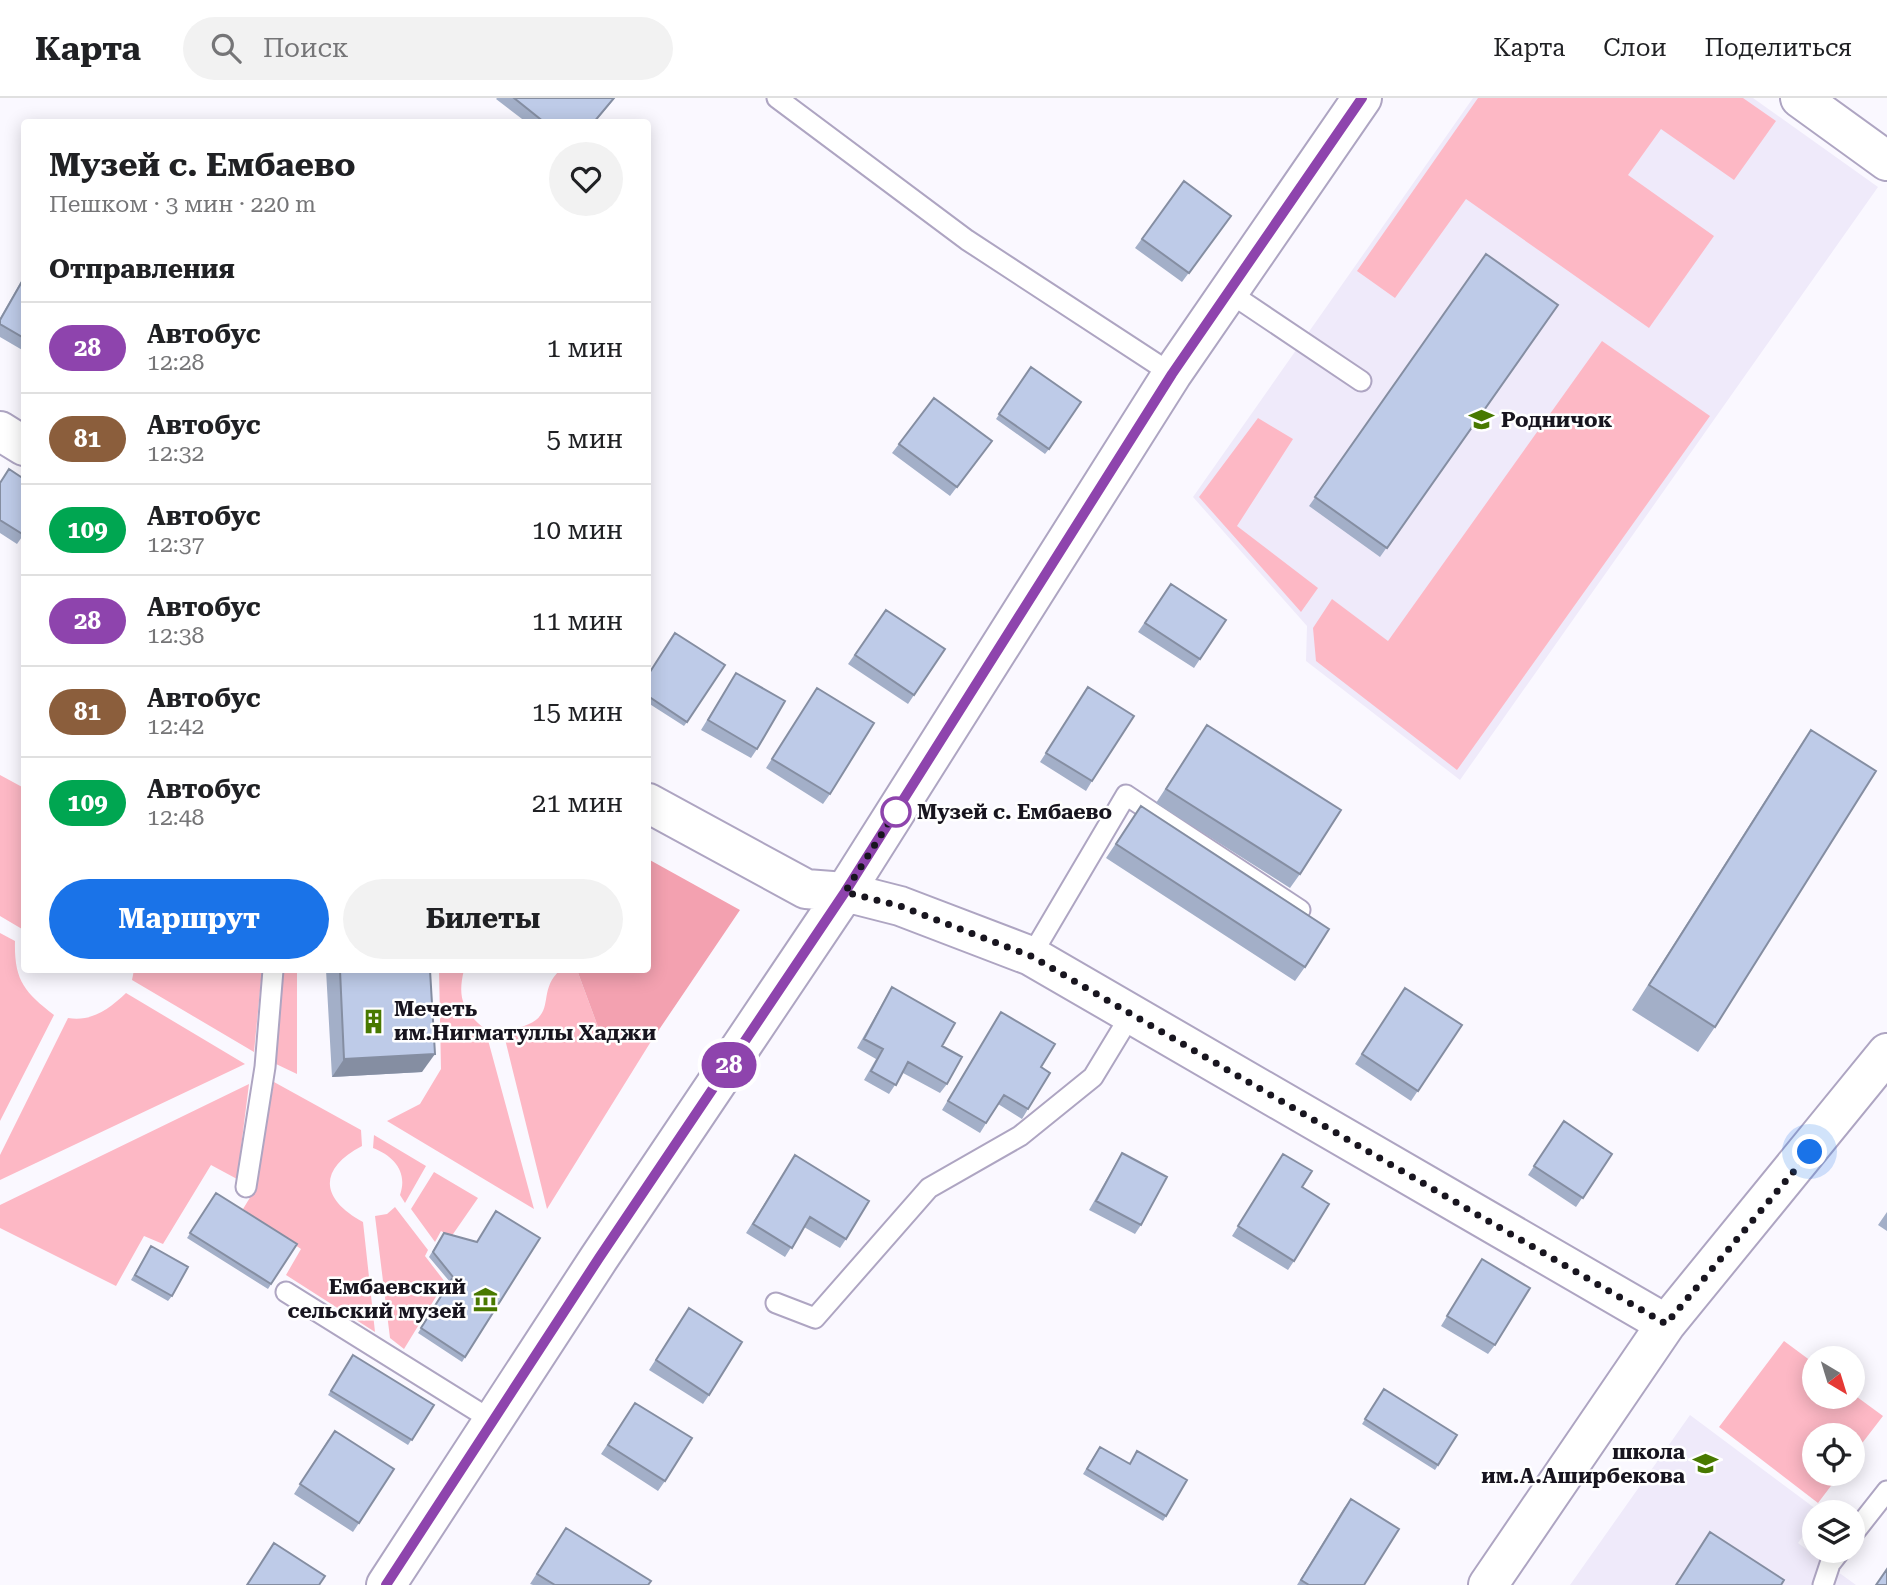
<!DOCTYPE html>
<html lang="ru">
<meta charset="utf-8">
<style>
body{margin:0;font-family:"Roboto Serif",serif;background:#f2f2f2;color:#202124;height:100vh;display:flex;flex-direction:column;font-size:26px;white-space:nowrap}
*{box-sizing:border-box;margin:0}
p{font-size:23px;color:#757577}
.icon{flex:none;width:38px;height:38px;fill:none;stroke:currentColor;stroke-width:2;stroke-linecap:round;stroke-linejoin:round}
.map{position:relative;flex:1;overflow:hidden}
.side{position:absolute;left:21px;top:21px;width:630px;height:854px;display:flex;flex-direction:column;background:#fff;border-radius:7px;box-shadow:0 4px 18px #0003}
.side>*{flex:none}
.badge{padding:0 14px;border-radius:23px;font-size:24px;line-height:46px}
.needle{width:46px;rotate:142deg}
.fabs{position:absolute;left:1802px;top:1248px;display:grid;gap:14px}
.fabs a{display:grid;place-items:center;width:63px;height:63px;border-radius:50%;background:#fff;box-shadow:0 4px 18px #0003;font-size:35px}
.you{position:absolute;width:35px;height:35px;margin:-18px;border:5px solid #fff;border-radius:50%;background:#1a73e8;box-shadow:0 0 0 10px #1a73e833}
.map>.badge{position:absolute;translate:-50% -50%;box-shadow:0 0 0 4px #fff}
h2{padding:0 28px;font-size:26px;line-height:63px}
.round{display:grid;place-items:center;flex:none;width:74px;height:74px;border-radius:37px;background:#f2f2f2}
.overview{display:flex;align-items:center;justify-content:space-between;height:119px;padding:0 28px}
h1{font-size:33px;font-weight:700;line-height:52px}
.action{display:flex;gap:14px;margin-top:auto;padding:14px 28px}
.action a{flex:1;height:80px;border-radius:42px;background:#1a73e8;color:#fff;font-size:28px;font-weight:700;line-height:80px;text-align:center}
.action a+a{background:#f2f2f2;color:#202124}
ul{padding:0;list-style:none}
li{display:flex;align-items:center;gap:21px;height:91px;padding:0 28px;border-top:2px solid #e0e0e0}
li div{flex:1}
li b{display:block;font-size:26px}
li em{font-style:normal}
li .badge{min-width:77px;font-weight:700;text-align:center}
header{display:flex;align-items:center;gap:42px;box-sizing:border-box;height:98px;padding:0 35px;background:#fff;border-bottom:2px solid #e0e0e0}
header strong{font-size:33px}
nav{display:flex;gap:38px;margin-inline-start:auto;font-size:24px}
.search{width:490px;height:63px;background:#f2f2f2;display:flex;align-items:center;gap:18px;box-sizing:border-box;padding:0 24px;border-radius:38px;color:#757577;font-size:26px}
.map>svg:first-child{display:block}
.built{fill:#efeafa}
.green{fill:#fdb8c5}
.forest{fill:#f3a1b0}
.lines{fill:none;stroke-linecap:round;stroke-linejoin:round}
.service-casing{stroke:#aea5c2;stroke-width:23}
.minor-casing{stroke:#aea5c2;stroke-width:42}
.service{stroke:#fff;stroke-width:19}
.minor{stroke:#fff;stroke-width:38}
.wall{fill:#a3afc8}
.shaded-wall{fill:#858ea2}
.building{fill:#becbe8;stroke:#858ea2;stroke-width:2}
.line-casing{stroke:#fff;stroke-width:16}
.line{stroke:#8e44ad;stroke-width:10}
.walk{stroke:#18151f;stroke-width:7;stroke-dasharray:0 12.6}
.stop-dot{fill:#fff;stroke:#8e44ad;stroke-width:3.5}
.labels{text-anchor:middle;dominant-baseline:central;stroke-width:5;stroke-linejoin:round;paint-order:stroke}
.poi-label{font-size:21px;font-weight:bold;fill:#18151f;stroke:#fff;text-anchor:start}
.stop-label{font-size:21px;font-weight:bold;fill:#18151f;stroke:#fff;text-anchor:start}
</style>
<header>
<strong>Карта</strong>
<div class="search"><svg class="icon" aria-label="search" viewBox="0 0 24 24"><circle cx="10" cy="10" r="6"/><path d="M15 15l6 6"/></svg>Поиск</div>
<nav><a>Карта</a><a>Слои</a><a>Поделиться</a></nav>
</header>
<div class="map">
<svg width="1887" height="1487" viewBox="0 0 1887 1487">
<rect width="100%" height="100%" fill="#faf8ff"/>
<path class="built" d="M1473,0h280l125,89 -418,593 -154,-119 1,-35 -114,-129z
M1690,1317l130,97h-5v7l-17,24 58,42h-286z"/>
<path class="green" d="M1478,0h265l33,23 -42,59 -73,-51 -33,46 86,61 -65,92 -183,-129 -71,99 -38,-27z
M1602,243l108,75 -253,354 -141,-109 -3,-33 19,-29 56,42z
M1258,320l35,21 -56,87 81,62 -17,24 -102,-115z
M0,677l24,13 -2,141 -22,-13z
M0,835l15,8c-1,39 9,51 39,74l-54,106z
M134,872h128l-8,82 -122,-72z
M280,872h17v104l-21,-10z
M439,872h25c-7,28 -1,41 21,59l49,180 -147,-88 33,-17 21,-35z
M560,872h17l24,65 49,8 -103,166 -44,-178c63,-10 29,-35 57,-61z
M126,895l119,71 -245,116v-25l68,-137c24,4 41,-9 58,-25z
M274,984l87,48 1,16c-44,23 -42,53 1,76l12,110 -89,-57 15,-26 -58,-40 11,-18z
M249,986l-12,95 -26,-14 -48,79 -19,-8 -28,50 -116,-58v-23z
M374,1037l52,31 -21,37 -5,-8c8,-23 -6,-39 -27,-47z
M434,1074l44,26 -27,39 -10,-6 -6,11 -24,-33z
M395,1109l33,43 -3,6 20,26 -41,67 -14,-11 -15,-122 12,-2z
M1784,1243l31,23v32h38v-2l30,22 -30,39v-20h-38v39h25l-22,29 -99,-76z"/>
<path class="forest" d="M648,761l92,51 -90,133 -49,-8 -24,-65h71z"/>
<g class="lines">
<defs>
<path id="service" d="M777,0l190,142 205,134
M1227,193l134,90
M1031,858l95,-161 174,115
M246,1089l19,-120 8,-97
M286,1194l207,129
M776,1205l39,15 114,-130 91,-52 73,-59 37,-61
M1853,1436l34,-43
M1823,1487l7,-21 11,-14"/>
<path id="minor" d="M1800,0l87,63
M0,333l24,15
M648,705l158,86 39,3 55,14 131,50 635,368
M386,1487l213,-327 246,-366 327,-518 190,-276
M1488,1487l178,-261 221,-271"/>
</defs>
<use href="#service" class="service-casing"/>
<use href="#minor" class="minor-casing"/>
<use href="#service" class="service"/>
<use href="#minor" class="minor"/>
</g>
<path class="wall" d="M497,0h118l-20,24h-69l-30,-23z
M1184,83l47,35 -49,66 -47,-34z
M1486,156l72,51 -178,252 -71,-51z
M24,178v75l-24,-14v-19z
M1031,269l18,82 -4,5 -49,-35z
M934,300l58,43 -42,55 -58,-43z
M9,371l15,65 -7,10 -17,-11v-51z
M1171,486l55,36 -32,48 -56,-36z
M886,512l59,39 -37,55 -60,-40z
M736,575l21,76 -6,9 -50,-28z
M648,576l39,48 -3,4 -36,-23z
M817,590l13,106 -7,10 -57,-36z
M1082,599l10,84 -6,10 -46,-29z
M1207,627l93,149 -10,14 -134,-85z
M1811,632l-96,297 -17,25 -66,-42 162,-255z
M1141,708l164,161 -10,14 -189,-123z
M326,872h104l-8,102 -90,5z
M892,889l55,97 -7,9 -37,-20 -14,21 -25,-14 12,-21 -19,-11 29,-51z
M1405,890l57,37 -51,76 -56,-37z
M1001,914l40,55 -13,42 -6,10 -24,-15 -18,29 -38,-23z
M1564,1023l48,33 -36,53 -48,-32z
M1122,1055l19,72 -6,9 -46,-24 27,-47z
M1283,1056l19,33 -8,74 -6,9 -56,-34z
M795,1057l51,84 -6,9 -36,-21 -19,30 -39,-24z
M216,1095l81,51 -29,45 -81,-51z
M1887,1114v19l-9,-6z
M441,1139l35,5 64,-4 -78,124 -44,-29 32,-51 -21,-25z
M151,1148l21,50 -4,5 -37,-21z
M1482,1161l13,86 -7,9 -47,-28z
M689,1210l20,87 -6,9 -54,-34z
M353,1257l81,50 -26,40 -80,-50z
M1384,1291l73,46 -22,35 -73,-46z
M635,1305l30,78 -7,10 -57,-37z
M328,1342l31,83 -6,9 -59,-38z
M1097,1353l69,65 -3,5 -80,-47z
M1351,1401l13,86h-67l47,-77z
M560,1439l88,48h-115l-3,-1z"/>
<path class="shaded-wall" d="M435,956l-13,18 -90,5 12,-18z"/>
<path class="building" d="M514,0h100l-20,24h-50z
M1184,83l47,35 -42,57 -47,-34z
M1486,156l72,51 -171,243 -72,-51z
M24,180v60l-24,-14v-4z
M1031,269l50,35 -32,47 -50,-35z
M934,300l58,43 -35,46 -58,-43z
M9,371l15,10v56l-24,-15v-37z
M1171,486l55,36 -26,39 -55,-36z
M886,512l59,39 -31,46 -59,-40z
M675,535l50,32 -38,57 -39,-26v-21z
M736,575l49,28 -28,48 -49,-29z
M1088,589l46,29 -42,65 -46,-28z
M817,590l57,35 -44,71 -58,-35z
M1207,627l134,85 -41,64 -134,-85z
M1811,632l65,41 -161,256 -66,-42z
M1141,708l188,123 -24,38 -189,-123z
M340,872h90l5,84 -91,5z
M892,889l63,36 -13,23 20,11 -15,27 -39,-22 -12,23 -25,-14 12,-22 -19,-10z
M1405,890l57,37 -44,66 -56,-37z
M1001,914l54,32 -14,23 9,6 -22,36 -24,-14 -18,28 -38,-22z
M1564,1023l48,33 -29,44 -49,-32z
M1122,1055l45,24 -26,48 -45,-24z
M1283,1056l29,17 -10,16 27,17 -35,57 -56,-35z
M795,1057l74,46 -23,38 -36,-22 -18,31 -39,-24z
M216,1095l81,51 -26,40 -81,-51z
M496,1113l44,27 -75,119 -44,-29 32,-51 -20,-25 11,-19 33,9z
M151,1148l37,21 -16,29 -37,-21z
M1482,1161l48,29 -35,57 -48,-29z
M689,1210l53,34 -33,53 -53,-35z
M353,1257l81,50 -22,35 -81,-49z
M1384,1291l73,46 -19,30 -73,-46z
M635,1305l57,35 -27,43 -57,-36z
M335,1333l59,38 -35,54 -59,-39z
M1100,1349l30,17 7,-13 50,29 -21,36 -79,-47z
M1351,1401l48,30 -35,56h-55l-8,-5z
M566,1430l85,53 -3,4h-93l-18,-11z
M1710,1434l74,48 -3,5h-105z
M274,1445l51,33 -6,9h-72z
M1887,1471v16h-11z"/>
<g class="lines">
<defs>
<path id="line" d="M386,1487l213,-327 246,-366 327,-518 190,-276"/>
</defs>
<use href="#line" class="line-casing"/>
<use href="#line" class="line"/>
<path class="walk" d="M896,714l6,-10 -57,90 55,14 131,50 635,368 144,-172"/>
</g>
<defs>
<symbol id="school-bare" viewBox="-9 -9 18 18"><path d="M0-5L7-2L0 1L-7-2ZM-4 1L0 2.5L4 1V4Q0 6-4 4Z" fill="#487900" stroke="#fff" stroke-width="2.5" paint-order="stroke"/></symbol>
<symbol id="building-bare" viewBox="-9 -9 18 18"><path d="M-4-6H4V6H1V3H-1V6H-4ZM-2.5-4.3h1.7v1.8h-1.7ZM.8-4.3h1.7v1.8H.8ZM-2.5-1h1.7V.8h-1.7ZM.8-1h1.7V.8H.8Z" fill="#487900" stroke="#fff" stroke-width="2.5" paint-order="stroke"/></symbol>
<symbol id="museum-bare" viewBox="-9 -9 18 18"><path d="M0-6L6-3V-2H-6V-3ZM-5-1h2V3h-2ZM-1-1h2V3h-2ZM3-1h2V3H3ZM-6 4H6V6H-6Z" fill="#487900" stroke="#fff" stroke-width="2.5" paint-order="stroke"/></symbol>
</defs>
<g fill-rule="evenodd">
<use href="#school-bare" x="1464" y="304" width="35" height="35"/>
<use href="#building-bare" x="356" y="906" width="35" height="35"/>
<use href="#museum-bare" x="468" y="1184" width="35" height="35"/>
<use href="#school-bare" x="1688" y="1348" width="35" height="35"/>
</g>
<circle class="stop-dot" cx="896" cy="714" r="14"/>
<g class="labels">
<g class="poi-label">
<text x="1501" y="322">Родничок</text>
<text x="394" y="911">Мечеть<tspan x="394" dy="24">им.Нигматуллы Хаджи</tspan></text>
<text x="466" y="1189" text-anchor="end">Ембаевский<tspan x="466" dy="24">сельский музей</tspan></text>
<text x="1685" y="1354" text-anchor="end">школа<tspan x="1685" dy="24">им.А.Аширбекова</tspan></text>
</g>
<g class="stop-label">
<text x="917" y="714">Музей с. Ембаево</text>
</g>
</g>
</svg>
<div class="fabs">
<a><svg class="needle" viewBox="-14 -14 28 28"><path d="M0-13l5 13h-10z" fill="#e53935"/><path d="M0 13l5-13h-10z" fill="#757577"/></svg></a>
<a><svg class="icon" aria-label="locate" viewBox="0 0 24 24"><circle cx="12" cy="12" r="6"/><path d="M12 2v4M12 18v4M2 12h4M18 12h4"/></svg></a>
<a><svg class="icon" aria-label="layers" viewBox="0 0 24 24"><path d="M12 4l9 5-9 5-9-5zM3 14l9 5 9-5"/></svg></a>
</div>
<div class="you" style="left:1810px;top:1054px"></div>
<b class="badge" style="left:729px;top:967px;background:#8e44ad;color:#fff">28</b>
<section class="side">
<div class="overview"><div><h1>Музей с. Ембаево</h1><p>Пешком · 3 мин · 220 m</p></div><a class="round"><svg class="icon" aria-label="heart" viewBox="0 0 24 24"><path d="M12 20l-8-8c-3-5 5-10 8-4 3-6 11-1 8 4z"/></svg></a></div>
<h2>Отправления</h2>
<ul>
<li><span class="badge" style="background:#8e44ad;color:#fff">28</span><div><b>Автобус</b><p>12:28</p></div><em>1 мин</em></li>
<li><span class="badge" style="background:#8b5e3c;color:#fff">81</span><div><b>Автобус</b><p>12:32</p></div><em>5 мин</em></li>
<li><span class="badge" style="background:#00a651;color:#fff">109</span><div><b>Автобус</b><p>12:37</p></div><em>10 мин</em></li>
<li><span class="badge" style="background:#8e44ad;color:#fff">28</span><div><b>Автобус</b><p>12:38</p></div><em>11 мин</em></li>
<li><span class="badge" style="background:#8b5e3c;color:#fff">81</span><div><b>Автобус</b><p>12:42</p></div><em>15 мин</em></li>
<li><span class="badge" style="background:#00a651;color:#fff">109</span><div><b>Автобус</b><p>12:48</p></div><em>21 мин</em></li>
</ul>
<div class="action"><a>Маршрут</a><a>Билеты</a></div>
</section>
</div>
